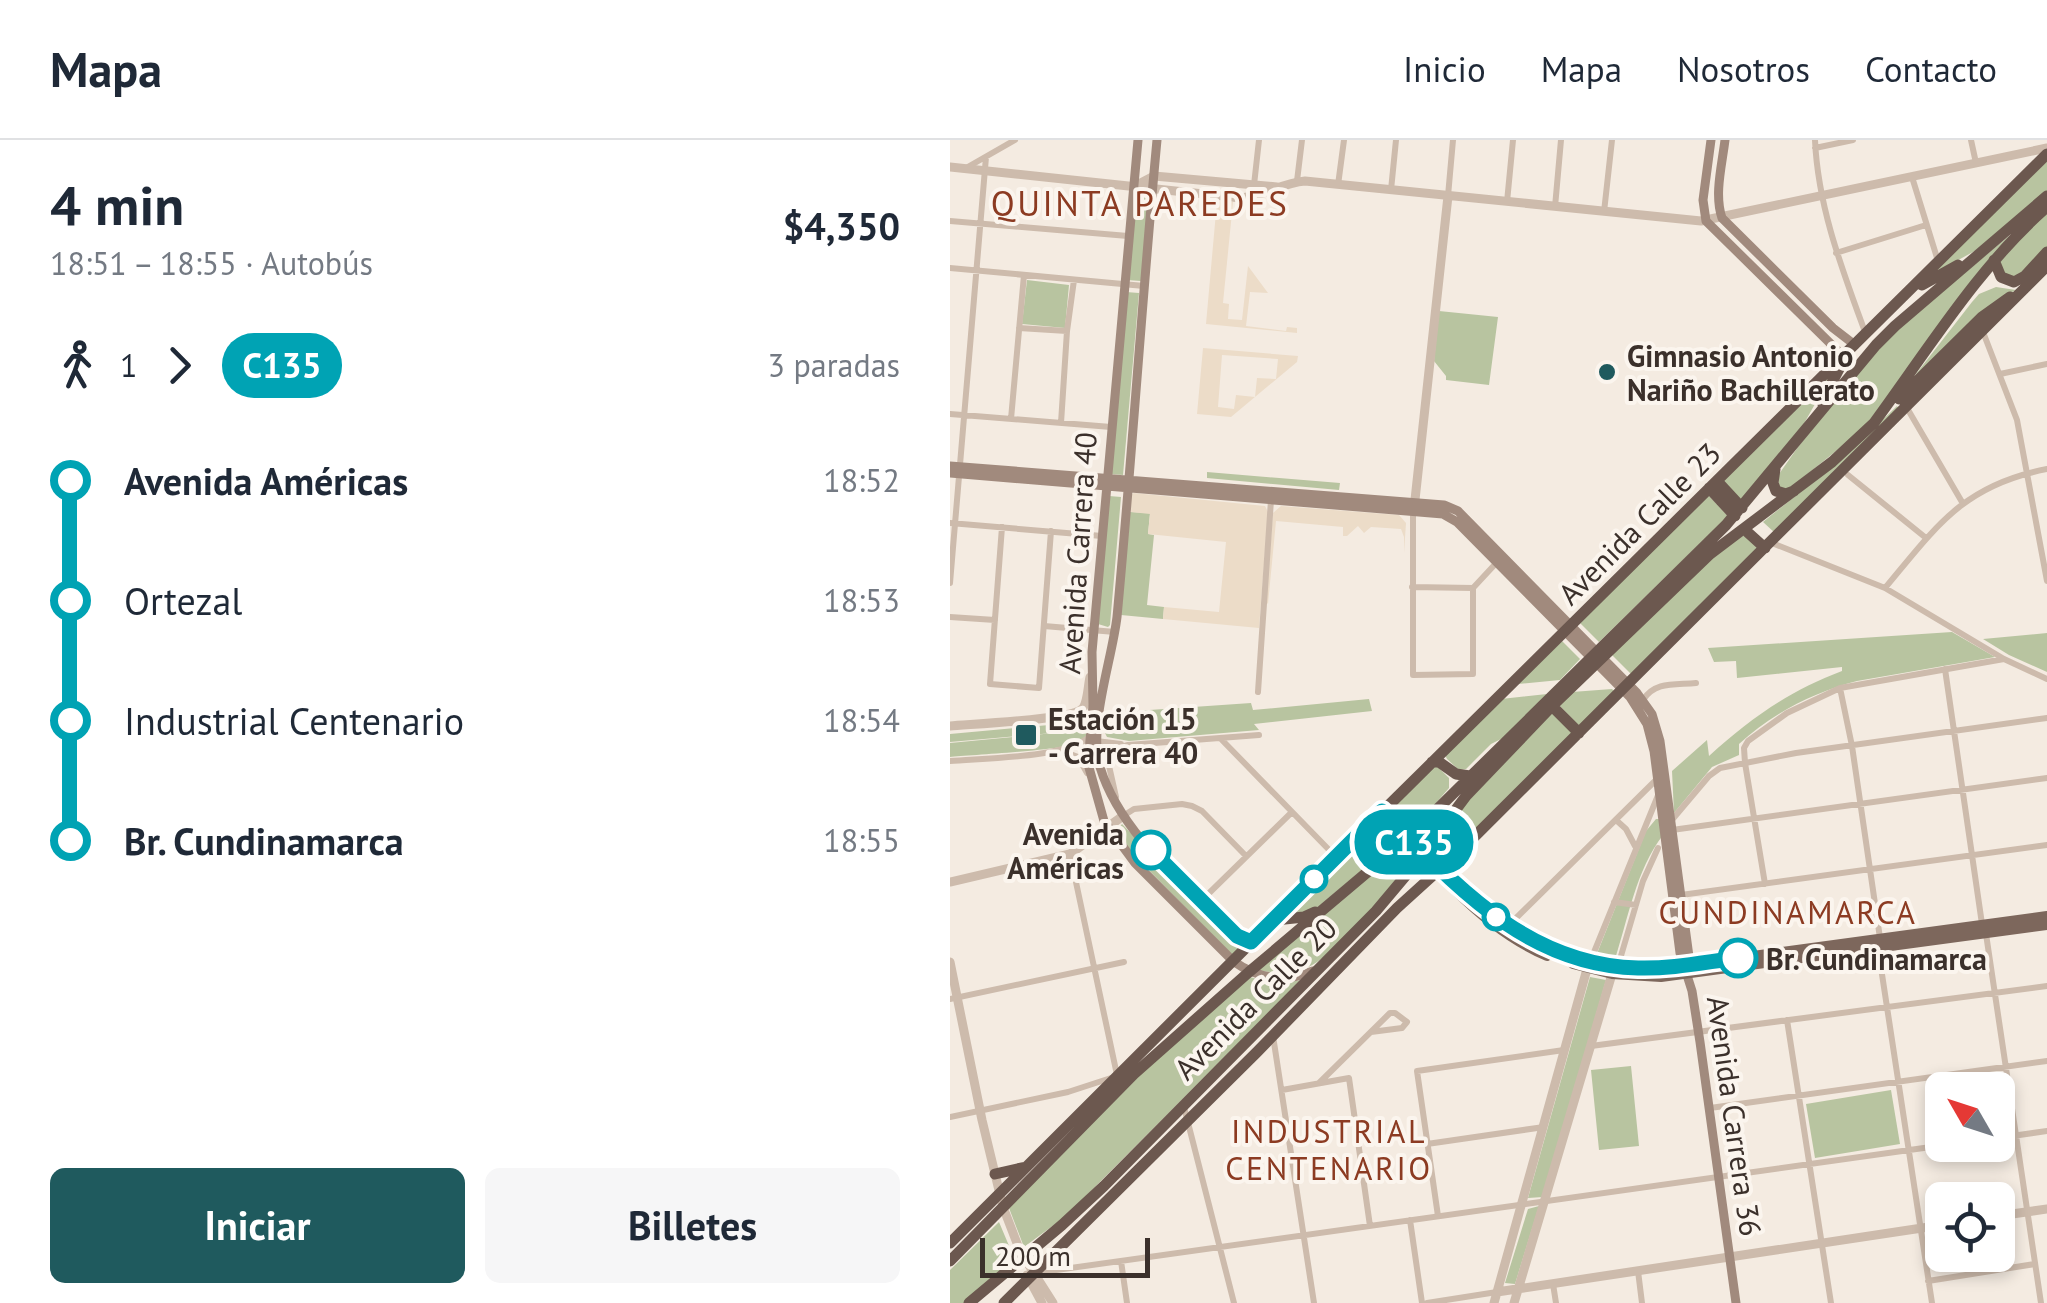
<!DOCTYPE html>
<html lang="es">
<meta charset="utf-8">
<style>
body{margin:0;font-family:"PT Sans",sans-serif;background:#f6f6f7;color:#1f2937;height:100vh;display:flex;flex-direction:column;font-size:38px;white-space:nowrap}
*{box-sizing:border-box;margin:0}
p{font-size:32px;color:#747a83}
.icon{flex:none;width:55px;height:55px;fill:none;stroke:currentColor;stroke-width:2;stroke-linecap:round;stroke-linejoin:round}
.map{position:relative;flex:1;overflow:hidden}
.sheet{display:flex;flex-direction:column;background:#fff;width:950px}
.sheet>*{flex:none}
.badge{padding:0 20px;border-radius:32px;font-size:35px;line-height:65px}
.needle{width:65px;rotate:309deg}
.buttons{position:absolute;left:975px;top:932px;display:grid;gap:20px}
.buttons a{display:grid;place-items:center;width:90px;height:90px;border-radius:15px;background:#fff;box-shadow:0 5px 15px #0003;font-size:50px}
.scale{position:absolute;left:30px;bottom:25px;width:170px;box-sizing:border-box;padding-left:10px;border:5px solid #3b302b;border-top:0;font-size:28px;line-height:35px;white-space:nowrap;color:#3b302b;-webkit-text-stroke:8px #fbf5ee;paint-order:stroke}
.map>.badge{position:absolute;translate:-50% -50%;box-shadow:0 0 0 5px #fff}
.legs{display:flex;align-items:center;gap:15px;height:110px;padding:0 50px;font-size:32px}
.legs p{margin-inline-start:auto}
.head{display:flex;align-items:center;justify-content:space-between;height:170px;padding:0 50px}
h1{font-size:55px;font-weight:700;line-height:75px}
.cta{display:flex;gap:20px;margin-top:auto;padding:20px 50px}
.cta a{flex:1;height:115px;border-radius:15px;background:#1f5a5e;color:#fff;font-size:40px;font-weight:700;line-height:115px;text-align:center}
.cta a+a{background:#f6f6f7;color:#1f2937}
ul{padding:0 50px;list-style:none}
li{display:flex;align-items:center;gap:35px;height:120px;font-size:38px}
li i{display:grid;place-items:center;width:15px;height:100%;margin:0 12px;background:currentColor}
li i::after{content:'';width:25px;height:25px;margin:-12px;border:8px solid;border-radius:50%;background:#fff}
li p{margin-inline-start:auto}
li:first-child i{background:linear-gradient(#0000 50%,currentColor 0)}
li:last-child i{background:linear-gradient(currentColor 50%,#0000 0)}
header{display:flex;align-items:center;gap:60px;box-sizing:border-box;height:140px;padding:0 50px;background:#fff;border-bottom:2px solid #e0e1e3}
header strong{font-size:48px}
nav{display:flex;gap:55px;margin-inline-start:auto;font-size:35px}
main{display:flex;flex:1;min-height:0}
.map>svg:first-child{display:block}
.green{fill:#b8c4a0}
.plaza{fill:#ecdcc8;fill-rule:evenodd}
.lines{fill:none;stroke-linecap:round;stroke-linejoin:round}
.minor{stroke:#cdbbac;stroke-width:6}
.tertiary{stroke:#cdbbac;stroke-width:9}
.secondary{stroke:#a18a7d;stroke-width:9}
.primary{stroke:#7d675c;stroke-width:10}
.trunk{stroke:#6c584f;stroke-width:11}
.line-1-casing{stroke:#fff;stroke-width:22}
.line-1{stroke:#00a3b4;stroke-width:15}
.poi-dot{fill:#1f5a5e;stroke:#fbf5ee;stroke-width:4}
.stop-1-dot{fill:#fff;stroke:#00a3b4;stroke-width:5}
.labels{text-anchor:middle;dominant-baseline:central;stroke-width:8;stroke-linejoin:round;paint-order:stroke}
.poi-label{font-size:30px;font-weight:bold;fill:#3b302b;stroke:#fbf5ee;text-anchor:start}
.street-label{font-size:30px;fill:#3b302b;stroke:#fbf5ee}
.stop-label{font-size:30px;font-weight:bold;fill:#3b302b;stroke:#fbf5ee;text-anchor:end}
.neighbourhood-label{font-size:32px;letter-spacing:2.5px;fill:#8c3b22;stroke:#fbf5ee}
.quarter-label{font-size:35px;letter-spacing:2.5px;fill:#8c3b22;stroke:#fbf5ee}
</style>
<header>
<strong>Mapa</strong>
<nav><a>Inicio</a><a>Mapa</a><a>Nosotros</a><a>Contacto</a></nav>
</header>
<main>
<section class="sheet">
<div class="head"><div><h1>4 min</h1><p>18:51 – 18:55 · Autobús</p></div><b>$4,350</b></div>
<div class="legs"><svg class="icon" aria-label="walk" viewBox="0 0 24 24"><circle cx="13" cy="4" r="2"/><path d="M13 8l-2 6 4 7M11 14l-3 7M7 12l3-4h3l4 4"/></svg>1<svg class="icon" aria-label="forward" viewBox="0 0 24 24"><path d="M9 5l7 7-7 7"/></svg><b class="badge" style="background:#00a3b4;color:#fff">C135</b><p>3 paradas</p></div>
<ul>
<li><i style="color:#00a3b4"></i><b>Avenida Américas</b><p>18:52</p></li>
<li><i style="color:#00a3b4"></i><span>Ortezal</span><p>18:53</p></li>
<li><i style="color:#00a3b4"></i><span>Industrial Centenario</span><p>18:54</p></li>
<li><i style="color:#00a3b4"></i><b>Br. Cundinamarca</b><p>18:55</p></li>
</ul>
<div class="cta"><a>Iniciar</a><a>Billetes</a></div>
</section>
<div class="map">
<svg width="1097" height="1163" viewBox="0 0 1097 1163">
<rect width="100%" height="100%" fill="#f4ebe1"/>
<path class="green" d="M1097,21v31l-65,55 -51,28z
M185,56l14,1 -8,84 -14,-1z
M1097,72v36l-26,27 -14,2 -10,-16z
M1060,95l-141,186 -17,17 -63,51h-11l1,-15 19,-27 48,-62 54,-59z
M77,140l42,5 -4,43 -43,-4z
M1046,147l20,3 -17,9 -97,93 70,-90 7,-8z
M176,152l13,1 -16,182 -13,-1z
M489,171l59,6 -9,68 -43,-5v-4l-12,-15z
M882,234l-30,53 -59,76 -21,-23z
M947,266l3,4 -125,123 -12,-11 82,-66z
M257,332l133,11 -1,7 -132,-12z
M758,355l20,21 -129,126 -20,-20z
M159,356l12,1 -11,128 -2,2 -10,-3z
M180,372l20,1 -2,21 6,1 -7,70 17,2 -1,12 -42,-4z
M792,396h4l14,11 -128,128 -21,-21 101,-97z
M1002,492l43,25 -138,24c-43,11 -86,33 -118,63v11l-27,12 -38,46 -2,-42 35,-31 2,16c42,-38 80,-65 133,-85v-4l-105,11 -1,-17 -22,1 -6,-14z
M1097,493v39l-38,-17 -26,-16z
M612,501l18,18 -20,21 -42,4z
M662,549l3,3 -35,35 -21,-22 13,-13z
M597,554l-42,43 -14,7 -25,25 -7,1 -12,-11 -2,-4 56,-56z
M419,559l3,12 -118,13 5,6 -130,11 -22,-4 -3,-6 2,-18 145,-10 2,7z
M602,572l21,21 -130,131 -12,-13 36,-49z
M121,583l16,3c0,4 0,12 -3,15 -11,9 -114,14 -134,16v-14l114,-11 -114,10v-8z
M487,626l12,12v10l-19,22 -22,21 -20,-20 44,-44z
M431,678l20,19 -83,70 -14,7 -20,-1z
M706,679h4l3,16c-27,35 -35,84 -48,124l-19,-3 50,-125z
M172,684l108,111 15,9 -12,12 -95,-97 -22,-27z
M458,708l12,3c-25,30 -82,106 -116,118 -17,6 -30,4 -47,1l139,-116z
M300,837l25,7 26,-4 -235,236 -42,31 -15,-39 123,-126z
M640,837l16,3 -63,217 -15,1z
M681,926l8,80 -40,4 -8,-80z
M941,950l9,54 -85,14 -9,-54z
M589,1066l-24,78 -10,-1 23,-74z
M49,1082l16,38 -51,43h-14v-33z"/>
<path class="plaza" d="M267,61l16,1 -10,101 6,1 -1,15 14,1 6,-54 20,27 -18,-1 -4,34 40,5 1,-4 10,1v5l-91,-9z
M253,208l95,8 -1,6 -66,55 -34,-3zM272,215l56,4 -2,20 -19,-1 -2,19 -19,-2 -2,14 -16,-2z
M184,353l131,13 3,6 -9,116 -96,-9 1,-12 55,5 7,-70 -78,-8 2,-20 -19,-2 -2,-17z
M331,366l118,9 7,8 -2,30v-16l-3,-8 -30,-2 -7,6 -6,-7 -11,10h-4v-9l-67,-6 -8,83 -2,-2 7,-89z"/>
<g class="lines">
<path class="minor" d="M865,0c3,67 27,129 50,192
M1021,0l5,23
M865,8l38,-8
M16,28l49,-28
M962,37l26,84
M347,41l5,-41
M304,45l5,-45
M388,45l6,-45
M441,50l5,-50
M498,56l5,-56
M557,62l6,-62
M605,67l6,-67
M654,72l8,-72
M0,81l178,15
M886,113l90,-28
M0,128l194,18
M69,188l48,3
M1033,192l34,88 30,161
M1050,234l47,-10
M953,266l4,2 55,94
M0,274l161,13
M61,279l13,-144
M111,283l6,-92 7,-51
M898,335l78,63
M463,371v164l60,-1v-86
M0,383l152,13
M52,387l-12,157 49,4 12,-157
M822,403l113,45 119,71 43,20
M0,443l36,-426
M462,447l61,1 26,-28
M935,448c51,-61 78,-103 162,-119
M0,477l45,3
M94,486l71,6
M995,529l37,255
M890,548l12,58 28,192
M308,552l13,-192
M693,560c12,-19 32,-15 53,-17
M271,599l115,118
M146,601l25,3
M115,612l13,5 9,16
M0,621c32,-3 117,-3 139,-24
M166,657l-9,-40 3,-7 18,-5 131,-10
M173,676l11,-7 48,-5 10,2 10,5 44,45
M666,680l10,9 9,17
M721,681l38,-45 11,-8 76,-15 251,-35
M722,690l375,-52
M120,714l47,221
M815,744l-20,-121 -1,-15 4,-7 39,-28 53,-25 164,-29
M731,755l366,-50
M252,760l90,-88
M664,762l22,3
M559,785l148,-146
M1036,794l55,369
M928,808l54,355
M640,822l69,-169
M668,826l25,-85 15,-33
M0,859l174,-37
M837,880l44,283
M323,896l41,267
M641,906l456,-60
M369,943l71,-70h5l12,9 -5,6 -31,4
M332,950l67,-12 21,148
M234,967l50,196
M760,968l337,-47
M0,977l118,-25 43,-14
M1048,998l49,-7
M477,1004l117,-17
M488,1076l-21,-145 147,-21
M460,1080l12,83
M171,1121l6,42
M688,1131l4,32
M85,1133l910,-128
M978,1141l107,-17
M603,1144l3,19
M477,1163l70,-11"/>
<path class="tertiary" d="M0,27l291,31c23,-2 41,-15 64,-17l396,40 346,-73
M185,46l19,-10 123,11
M464,369l34,-313
M108,578l33,5
M0,586c20,-2 124,-6 133,-18 5,-7 5,-23 7,-31
M0,742l120,-28 53,-38
M0,822l32,158 21,87 17,44 33,52
M1048,1076l49,-7
M77,1135l15,28
M547,1152l445,-67
M544,1163l93,-334
M564,1163l98,-329"/>
<path class="secondary" d="M188,0l-46,512 1,53 -5,59 16,57 31,42 98,98c25,18 51,22 80,10
M207,0c-15,159 -25,318 -40,477 -5,43 -29,109 -17,150 21,69 88,119 137,169l14,6
M761,0l-8,60 3,21 131,129 4,9
M775,0c-3,25 -11,55 -3,78l111,110 22,17
M0,326l494,39 14,6 179,182 15,21 8,27 30,223
M0,333l493,41 14,8 173,175 17,27 7,27 26,202 12,38 8,51 36,261"/>
<path class="primary" d="M432,671c86,84 151,164 283,157l382,-52
M506,751c27,27 56,50 91,65
M623,824l39,10 49,3 386,-52"/>
<path class="trunk" d="M1044,120l7,17 13,5 11,-6 22,-24
M972,145l36,-20
M949,259l83,-82 28,-20
M872,262l19,-37
M825,329l-2,14 3,8 10,3 8,-3
M767,341l25,27
M759,348l26,28
M794,389l21,19
M602,566l27,27
M482,622h7l17,12 14,2
M325,780l29,-3 11,-5
M45,1034l31,-7
M0,1103l438,-437 659,-652
M0,1121l184,-187 115,-102 160,-135 317,-312 150,-180 19,-19 152,-130
M19,1163l93,-78 42,-39 272,-275 37,-44 53,-71 86,-90 158,-152 122,-92 42,-39c53,-72 106,-158 173,-216
M54,1163l253,-251 140,-144 65,-59 585,-583"/>
</g>
<g class="lines">
<defs>
<path id="line-1" d="M201,710l86,86 14,6 131,-131c74,74 144,154 256,157 34,1 67,-6 100,-10"/>
</defs>
<use href="#line-1" class="line-1-casing"/>
<use href="#line-1" class="line-1"/>
</g>
<g class="poi-dot">
<circle cx="657" cy="232" r="10"/>
<rect x="64" y="583" width="24" height="24" rx="5"/>
</g>
<g class="stop-1-dot">
<circle cx="201" cy="710" r="18"/>
<circle cx="364" cy="739" r="12"/>
<circle cx="546" cy="777" r="12"/>
<circle cx="788" cy="818" r="18"/>
</g>
<g class="labels">
<g class="poi-label">
<text x="677" y="215">Gimnasio Antonio<tspan x="677" dy="34">Nariño Bachillerato</tspan></text>
<text x="98" y="578">Estación 15<tspan x="98" dy="34">- Carrera 40</tspan></text>
</g>
<g class="street-label">
<text transform="translate(689 383) rotate(-45)">Avenida Calle 23</text>
<text transform="translate(127 413) rotate(-86)">Avenida Carrera 40</text>
<text transform="translate(305 858) rotate(-45)">Avenida Calle 20</text>
<text transform="translate(785 976) rotate(82)">Avenida Carrera 36</text>
</g>
<g class="stop-label">
<text x="174" y="693">Avenida<tspan x="174" dy="34">Américas</tspan></text>
<text x="816" y="818" text-anchor="start">Br. Cundinamarca</text>
</g>
<g class="neighbourhood-label">
<text x="838" y="772">CUNDINAMARCA</text>
<text x="379" y="991">INDUSTRIAL<tspan x="379" dy="37">CENTENARIO</tspan></text>
</g>
<g class="quarter-label">
<text x="190" y="63">QUINTA PAREDES</text>
</g>
</g>
</svg>
<div class="buttons">
<a><svg class="needle" viewBox="-14 -14 28 28"><path d="M0-13l5 13h-10z" fill="#e53935"/><path d="M0 13l5-13h-10z" fill="#747a83"/></svg></a>
<a><svg class="icon" aria-label="locate" viewBox="0 0 24 24"><circle cx="12" cy="12" r="6"/><path d="M12 2v4M12 18v4M2 12h4M18 12h4"/></svg></a>
</div>
<div class="scale">200 m</div>
<b class="badge" style="left:464px;top:702px;background:#00a3b4;color:#fff">C135</b>
</div>
</main>
